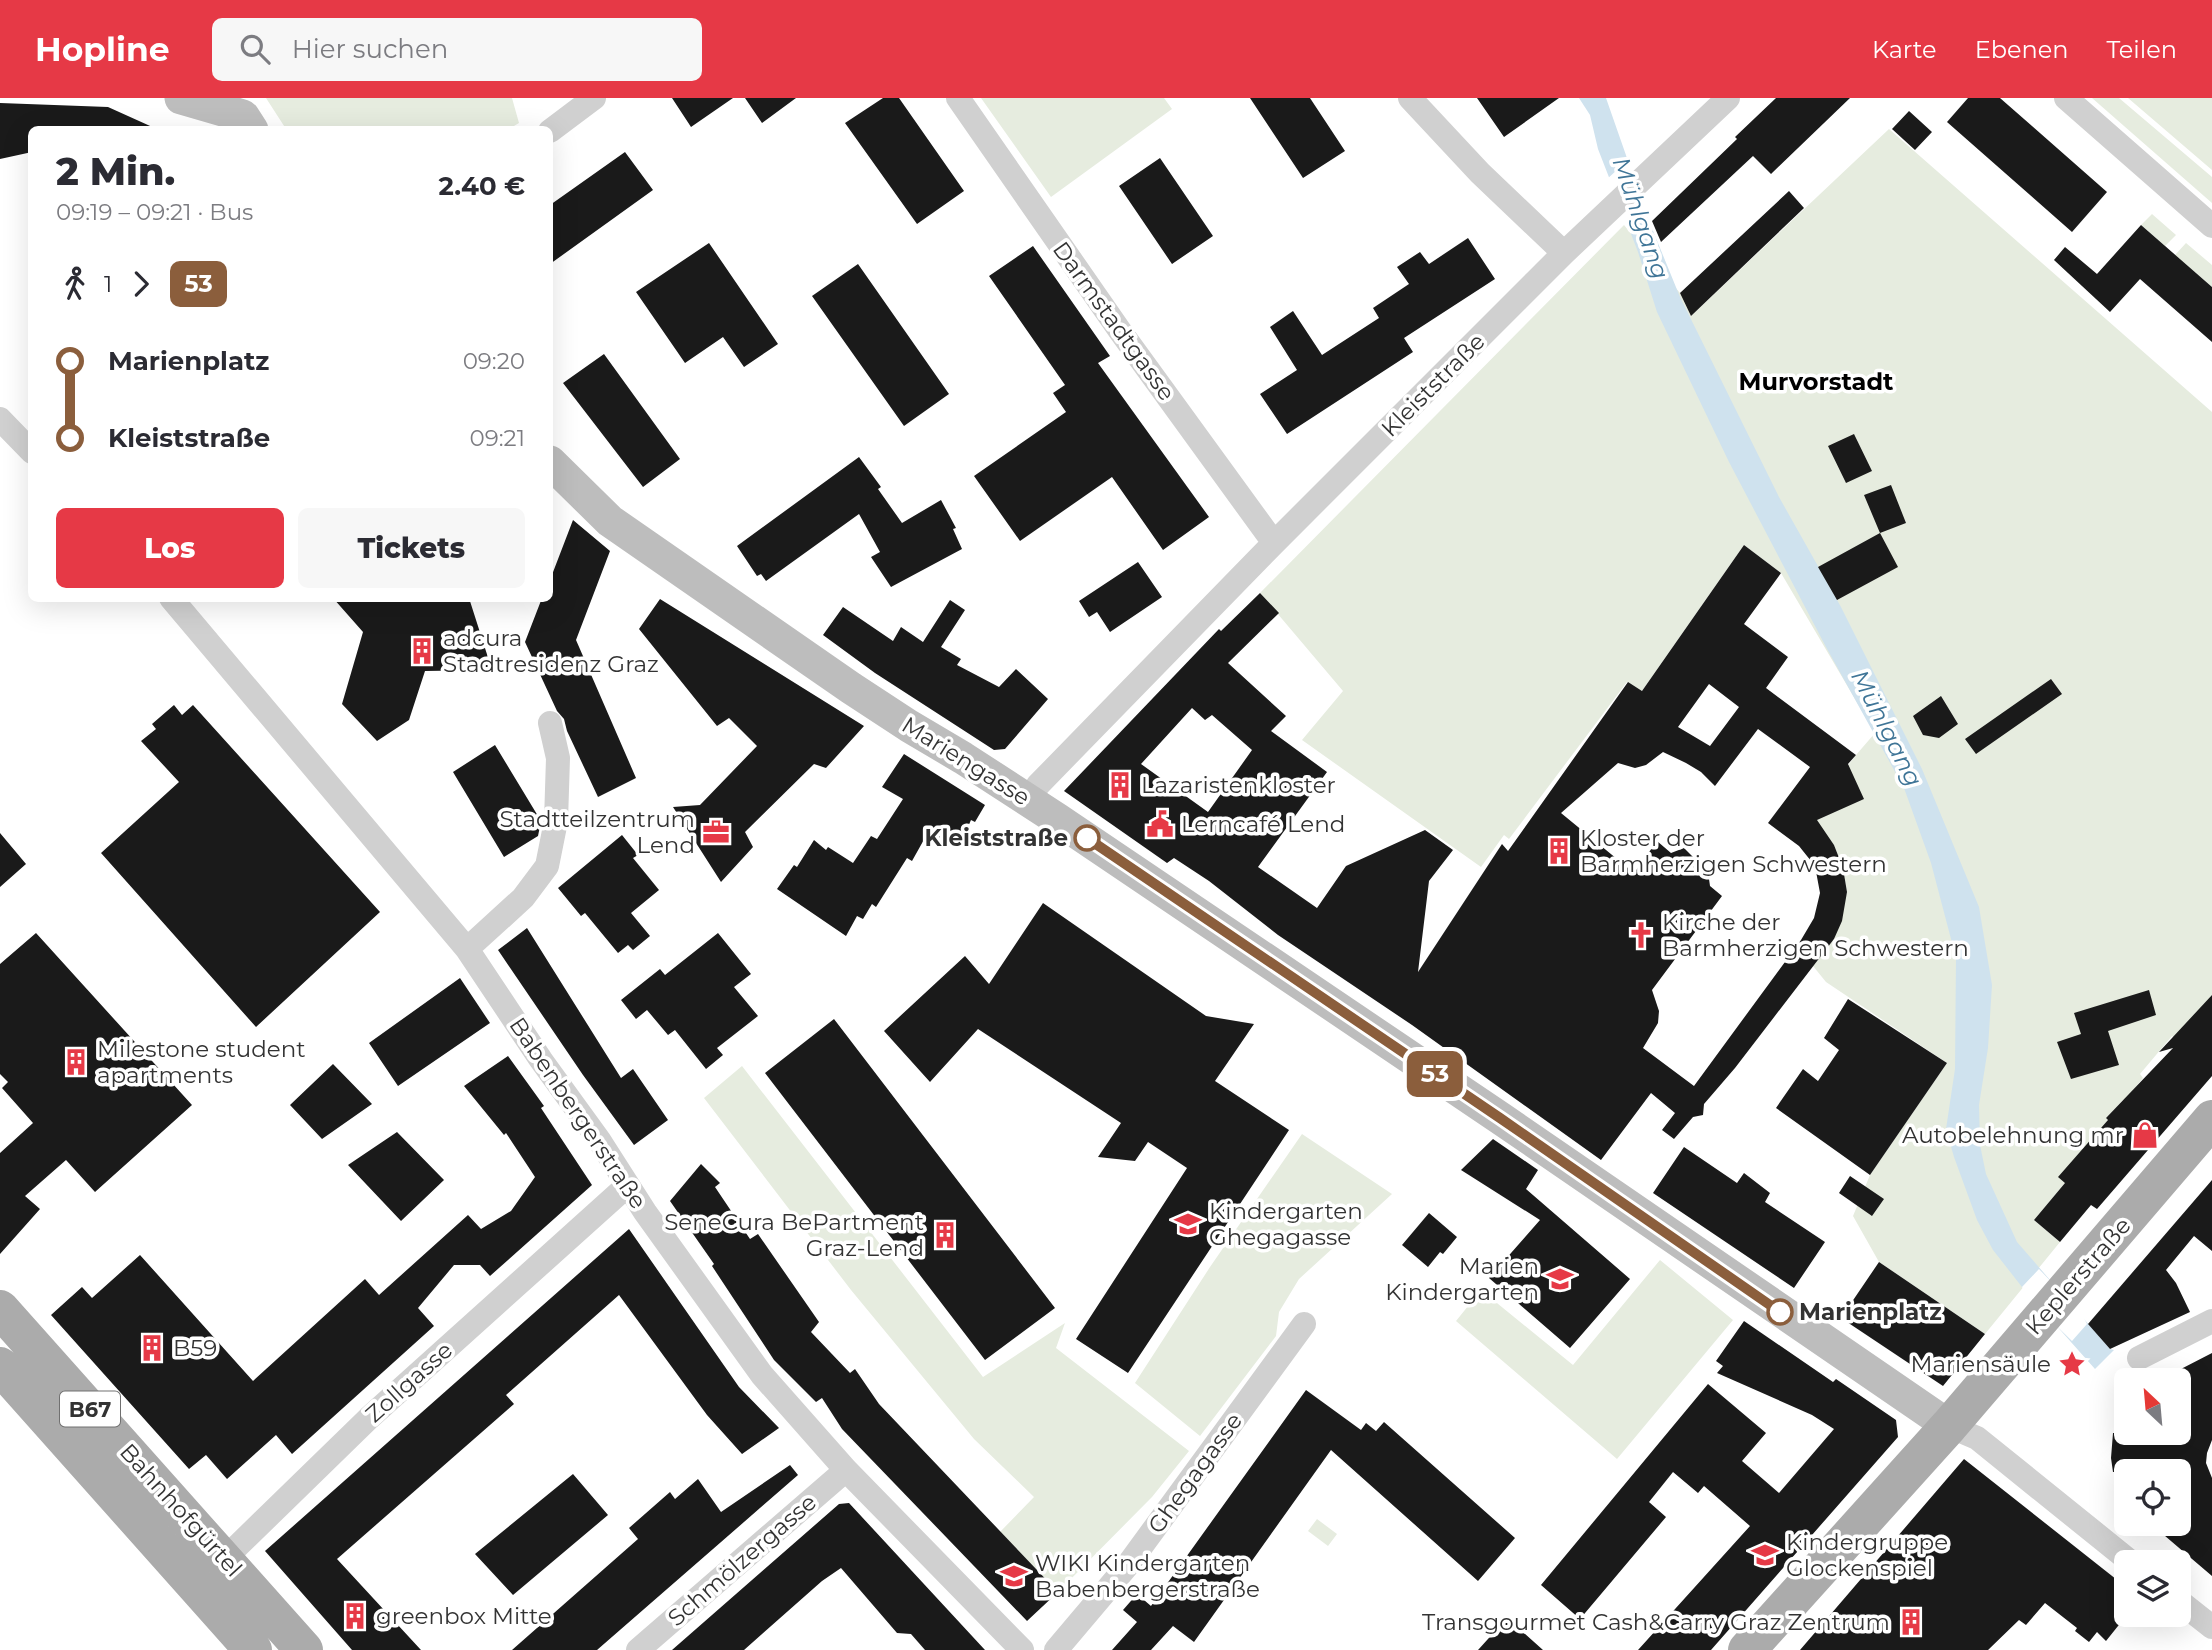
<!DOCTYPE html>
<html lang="de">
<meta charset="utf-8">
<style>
body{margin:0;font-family:Montserrat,sans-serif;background:#f7f7f7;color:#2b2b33;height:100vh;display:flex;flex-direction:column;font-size:26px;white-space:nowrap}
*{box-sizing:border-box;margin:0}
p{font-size:23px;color:#7c7c81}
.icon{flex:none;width:38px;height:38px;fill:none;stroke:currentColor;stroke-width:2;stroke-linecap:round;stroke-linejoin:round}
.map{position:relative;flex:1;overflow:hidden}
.panel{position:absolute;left:28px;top:28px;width:525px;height:476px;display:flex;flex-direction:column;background:#fff;border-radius:10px;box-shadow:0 7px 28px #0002}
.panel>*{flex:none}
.badge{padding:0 14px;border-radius:10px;font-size:24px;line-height:46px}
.needle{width:46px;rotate:334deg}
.fabs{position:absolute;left:2114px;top:1270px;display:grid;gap:14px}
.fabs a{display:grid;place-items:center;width:77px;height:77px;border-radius:10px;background:#fff;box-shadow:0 7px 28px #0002;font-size:35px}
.map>.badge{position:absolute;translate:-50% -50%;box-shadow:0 0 0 4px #fff}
.legs{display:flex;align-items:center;gap:10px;height:77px;padding:0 28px;font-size:23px}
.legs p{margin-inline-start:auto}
.overview{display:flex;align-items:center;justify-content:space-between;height:119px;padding:0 28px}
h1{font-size:38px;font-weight:800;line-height:52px}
.button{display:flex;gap:14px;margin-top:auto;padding:14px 28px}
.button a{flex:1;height:80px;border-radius:10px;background:#e63946;color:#fff;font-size:28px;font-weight:800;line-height:80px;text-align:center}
.button a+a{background:#f7f7f7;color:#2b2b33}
ul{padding:0 28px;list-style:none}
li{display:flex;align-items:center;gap:24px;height:77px;font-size:26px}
li i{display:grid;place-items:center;width:10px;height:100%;margin:0 9px;background:currentColor}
li i::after{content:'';width:18px;height:18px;margin:-9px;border:5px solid;border-radius:50%;background:#fff}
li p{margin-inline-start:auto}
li:first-child i{background:linear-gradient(#0000 50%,currentColor 0)}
li:last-child i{background:linear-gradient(currentColor 50%,#0000 0)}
header{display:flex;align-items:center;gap:42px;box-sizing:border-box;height:98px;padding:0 35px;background:#e63946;color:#fff}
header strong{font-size:33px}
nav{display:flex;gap:38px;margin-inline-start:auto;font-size:24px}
.search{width:490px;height:63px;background:#f7f7f7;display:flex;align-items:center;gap:18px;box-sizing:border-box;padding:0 24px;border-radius:10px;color:#7c7c81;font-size:26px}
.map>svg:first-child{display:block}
.green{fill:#e6ecdf}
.water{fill:#cfe2ee}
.pier{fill:#fff}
.building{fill:#1a1a1a;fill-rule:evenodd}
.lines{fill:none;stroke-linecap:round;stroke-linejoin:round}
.street{stroke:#d0d0d0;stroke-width:24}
.secondary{stroke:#bdbdbd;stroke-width:33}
.primary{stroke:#ababab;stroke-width:38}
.line-1-casing{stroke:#fff;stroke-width:16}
.line-1{stroke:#8b5e3c;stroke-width:10}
.stop-1-dot{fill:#fff;stroke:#8b5e3c;stroke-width:3.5}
.labels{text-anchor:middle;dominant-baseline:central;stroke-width:7;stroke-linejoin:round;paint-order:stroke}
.shield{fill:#fff;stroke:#707070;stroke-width:2}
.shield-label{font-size:21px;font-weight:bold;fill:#333}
.street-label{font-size:23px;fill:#333;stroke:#fff}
.poi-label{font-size:23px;fill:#333;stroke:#fff;text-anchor:start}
.stop-label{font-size:23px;font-weight:bold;fill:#333;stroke:#fff;text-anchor:end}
.water-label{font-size:24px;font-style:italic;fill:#3f7597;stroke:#fff}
.neighbourhood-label{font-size:24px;font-weight:bold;fill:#000;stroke:#fff}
</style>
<header>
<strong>Hopline</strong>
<div class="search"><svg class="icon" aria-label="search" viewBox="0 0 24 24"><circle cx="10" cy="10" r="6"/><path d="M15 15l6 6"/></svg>Hier suchen</div>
<nav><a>Karte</a><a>Ebenen</a><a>Teilen</a></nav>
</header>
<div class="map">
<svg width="2212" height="1552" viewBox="0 0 2212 1552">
<rect width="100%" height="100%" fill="#fff"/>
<path class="green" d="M266,0h246l7,25 -12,7 -221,-1z
M981,0h183l8,11 -121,88z
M2092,0h27l93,79v26z
M2128,0h84v72z
M1889,31l323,283v583l-36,44 -4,-3 -32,38 3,4 -18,22h-2l-17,18 2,2 -43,63 -31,37 26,22 -75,92 -106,-72 -26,-46 17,-41 77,-112 -121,-81 -13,-16 21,-27 13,-47 -4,-24 -9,-23 -24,-30 46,-60 19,-22 -94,-160 -37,-28 -102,146 -15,-9 -118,157 -5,-4 -23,32 -179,-127 41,-49 -83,-98 364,-368 56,68 11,23z
M2152,116l24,21 -11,11 -24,-21z
M2186,145l26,22v22l-37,-32z
M742,968l241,311 82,-54 -9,25 133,103 -37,46 -94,95 -58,-60 34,-35 -60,-58 -123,-149 -147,-192z
M1302,1036l90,60 -93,85 -20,33 -3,24 -76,100 -65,-53 75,-116z
M1660,1162l73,60 -116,139 -161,-138 25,-31 92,75z
M1317,1421l20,15 -9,12 -20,-15z"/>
<path class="water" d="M1579,0h27l43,123 31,76 99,200 62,110 81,162 57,138 13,78 -4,63 -9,57 1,40 6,29 31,68 93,107 4,1 -19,19 -73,-82 -29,-37 -16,-30 -23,-63 -8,-28 9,-60 1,-111 -25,-95 -27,-75 -78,-141 -97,-185 -72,-150 -19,-60 -40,-103 -8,-34z"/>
<path class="pier" d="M1629,61l6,7 12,38 -1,8 -19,12 -7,-8 -14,-36z
M2039,1171l43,45 5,10 -15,17 -45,-44 -5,-10z"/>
<path class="building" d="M672,0h61l-42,29z
M745,0h51l-34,25z
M883,0h16l65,93 -47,33 -72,-101z
M1250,0h60l35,53 -42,27z
M1477,0h82l-55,39z
M1776,0h74l-79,76 -18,-18 -92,86 -9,-21 85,-82 -2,-2z
M1968,0h32l107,94 -35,40 -125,-110z
M0,5l108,4 51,23h-127v22l-32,7z
M1909,13l23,21 -17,18 -23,-21z
M625,54l28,38 -103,74v-59z
M1160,60l53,78 -41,28 -53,-78z
M1789,93l15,17 -113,108 -11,-23z
M2141,127l71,62v55l-72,-63 -30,33 -56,-52 11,-13 32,27z
M1468,140l27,41 -91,59 9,14 -126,82 -27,-40 37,-24 -27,-43 23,-16 29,44 57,-37 -6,-10 36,-24 -12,-17 23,-15 9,12z
M709,145l69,101 -34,23 -21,-30 -38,26 -49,-71z
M1033,148l77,110 -12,7 111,154 -46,33 -51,-73 -92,64 -46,-65 92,-64 -13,-19 12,-8 -76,-109z
M858,166l91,130 -45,32 -92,-130z
M604,256l76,105 -37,28 -80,-104z
M1854,336l18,37 -26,12 -18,-37z
M859,359l22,30 -3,2 24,34 39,-23 15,28 -3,1 9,20 -71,38 -20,-30 9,-5 -21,-38 -93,67 -5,-7 -4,2 -20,-30z
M1891,387l15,38 -26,10 -16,-38z
M573,422l37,31 -34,89 60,138 -38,19 -31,-66 -3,-12 -7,-8 -32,-69 17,-44h8v-18z
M1880,435l18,34 -61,33 -19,-33z
M1744,447l37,28 -37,51 44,33 -22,31 90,67 -8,9 16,35 -47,21 17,25 9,23 4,24 -5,29 -8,18 -99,129 -31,36 -1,11 -10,2 -19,22 -12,-9 13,-17 -24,-20 -50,67 -189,-135 -134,-90 -69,-54 -35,-23 -7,5 -103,-72 155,-162 2,2 39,-38 19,20 -51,50 58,53 -15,15 56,41 -69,95 59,41 29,-42 79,-36 28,20 -24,31 -11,91 84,-128 6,7 120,-169 14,9zM1709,586l30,23 -29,39 -32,-19zM1192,610l13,12 7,-5 40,35 -44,62 -67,-48zM1758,631l52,38 -42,56 31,23 16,20 5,27 -6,25 -13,22 -107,146 -51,-38 15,-25 1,-12 -7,-21 70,-94 -12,-10 -1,-7 -6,-12 -19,-19 -13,5 -14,-12 -23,32 -73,-60 57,-50 17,5 11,-3 17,-13 23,11 15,9 14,14z
M1138,464l24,35 -52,35 -13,-20 -8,5 -10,-16z
M333,500h136l23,72 -67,1 -16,49 -32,21 -35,-37 21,-72z
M660,501l204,127 -38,42 -12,-4 -69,68 8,15 -32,35 -48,-75 27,-2 57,-59 -28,-28 -12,8 -78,-97z
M950,502l15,10 -24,37 20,12 -4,6 42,22 17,-18 32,30 -43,50 -11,1 -119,-77 -52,-38 20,-28 50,34 8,-14 22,15z
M2051,581l11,15 -86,60 -11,-15z
M1941,598l17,28 -19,14 -16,-3 -10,-19z
M174,607l8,10 11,-10 187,207 -124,115 -155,-174 78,-71 -38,-41 15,-12 -4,-5z
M495,647l46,76 -3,15 -34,21 -51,-85z
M904,656l81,51 -10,17 -4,-2 -4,9 -3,-2 -4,8 -5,-3 -10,15 -19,-11 -14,25 -5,-3 -31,49 -4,-3 -9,15 -6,-3 -11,20 -69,-47 17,-24 3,2 17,-27 12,10 2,-3 25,16 18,-27 6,3 26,-40 -21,-12z
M0,735l26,31 -26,23z
M622,737l16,20 -5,3 26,32 -28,23 19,23 -17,14 -5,-5 -10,8 -33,-40 -4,3 -23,-28z
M1043,805l163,113 48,8 -39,57 74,49 -161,243 -52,-34 111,-171 -39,-26 -13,19 -37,-4 23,-34 -143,-94 -48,53 -46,-51 81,-75 24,28z
M527,830l94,150 12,-9 35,51 -34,25 -51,-70 -85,-125z
M36,835l156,172 -97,87 -29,-32 -41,36 15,13 -40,45v-101l33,-30 -31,-35 6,-6 -8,-8v-110z
M718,835l33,41 -17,13 24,29 -41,32 6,7 -17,14 -31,-39 -7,5 -21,-25 -11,9 -15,-19 39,-31 5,6z
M460,880l30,45 -92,63 -29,-43z
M2149,892l7,25 -48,16 11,34 -48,14 -14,-37 24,-8 -7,-21z
M2212,897v81l-115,133 -6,-4 -31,37 -26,-22 31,-37 -7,-6 50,-57 -2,-2 67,-70 -14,4z
M1848,901l99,64 -77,112 -94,-67 27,-39 15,12 21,-31 -15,-12z
M834,921l221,289 -70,52 -220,-287z
M508,958l36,50 -3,2 51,77 -102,91 -10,-11h-26l-36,43 16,18 -142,128 -16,-19 -49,44 -21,-24 -17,14 -138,-154 31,-28 10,11 48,-43 113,126 112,-102 14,16 89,-80 13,14 30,-18 24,-34 -29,-44 -2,2 -40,-49z
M333,966l39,40 -50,35 -32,-34z
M397,1034l47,48 -43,41 -53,-56z
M1493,1041l45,31 -12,19 104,90 -60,69 -81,-70 51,-58 -79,-50z
M1684,1049l53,36 7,-10 26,20 -5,9 60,40 -31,46 -141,-95z
M701,1066l19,19 -5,4 35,52 8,-5 61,88 -8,10 39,41 5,-4 24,35 179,188 -31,29 -185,-192 -20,-31 -6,4 -42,-42 -62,-94 2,-2 -44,-63z
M1850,1078l34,23 -12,17 -33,-23z
M2212,1082v71l-18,-15 -28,34 10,13 14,29 -80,37 -22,-25z
M1429,1115l28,24 -14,17 -3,-2 -12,15 -26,-22z
M629,1131l110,158 40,41 -37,26 -35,-39 -88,-120 -113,100 8,9 -177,155 84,91h-69l-87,-99z
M1879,1164l106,72 -42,52 -102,-68z
M1744,1223l89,61 3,-3 60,41 2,17 -187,213h-73l112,-124 -46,-40 -6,7 -25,-21 -24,30 17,15 -86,102 -39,-34 167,-201 58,49 -24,28 37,32 55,-64 -22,-14 -95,-42 6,-7 -7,-5z
M2212,1255v87l-5,13 -1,10 6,15v98l-61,-52h28v-52h-66l-2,-14 2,-25h66v-63z
M1306,1292l55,40 5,-7 10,8 8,-9 131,116 -37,43 -147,-131 -137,192 -21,-16 -22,24h-39l25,-28 -14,-12 14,-16 14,12z
M1964,1361l162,128v29l-20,25 -9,-9 -8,10 -14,-11 2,-3 -32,-25 -19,22 -7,-5 -31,30h-188z
M790,1367l8,10 -201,175h-85l126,-111 -9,-11 41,-36 5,7 23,-20 23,33z
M573,1376l35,41 -95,80 -38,-41z
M849,1405l136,147h-60l-14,-16 -14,-1 -56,-65 -19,13 -78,69h-72l167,-146z
M1507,1520l36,32h-65z"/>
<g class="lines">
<path class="street" d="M958,0l162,233 154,212
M1410,0l70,75 84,80
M2066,0l146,128
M550,33l44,-33
M0,321l32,33
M171,500l296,351 74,111 58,80 46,72 117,163 84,95 176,180
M1029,703l9,-16 236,-242 290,-290 164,-155
M467,851l56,-51 24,-32 9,-45 2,-63 -8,-35
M2139,1260l73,-37
M1949,1328l28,12 155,125
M214,1471l155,-151 259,-233
M2179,1503l33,26
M638,1552l208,-180
M1056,1552l71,-84 177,-242"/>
<path class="secondary" d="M181,0l62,18 9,14
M550,364l60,59 241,167 58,38 54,32 94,61 443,299 449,308"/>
<path class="primary" d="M0,1211l304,341
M0,1268l253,284
M1747,1552l202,-224 263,-307"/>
</g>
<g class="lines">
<defs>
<path id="line-1" d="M1087,740l413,280 280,194"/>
</defs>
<use href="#line-1" class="line-1-casing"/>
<use href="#line-1" class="line-1"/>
</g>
<defs>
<symbol id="building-bare" viewBox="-9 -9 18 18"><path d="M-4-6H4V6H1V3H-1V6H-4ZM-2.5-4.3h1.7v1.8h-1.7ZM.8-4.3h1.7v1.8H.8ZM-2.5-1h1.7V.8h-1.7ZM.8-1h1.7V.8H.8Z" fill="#e63946" stroke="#fff" stroke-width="2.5" paint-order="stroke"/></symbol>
<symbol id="civic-bare" viewBox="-9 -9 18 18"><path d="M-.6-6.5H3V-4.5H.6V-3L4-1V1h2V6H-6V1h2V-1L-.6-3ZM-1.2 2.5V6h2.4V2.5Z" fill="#e63946" stroke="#fff" stroke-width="2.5" paint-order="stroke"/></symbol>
<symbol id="office-bare" viewBox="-9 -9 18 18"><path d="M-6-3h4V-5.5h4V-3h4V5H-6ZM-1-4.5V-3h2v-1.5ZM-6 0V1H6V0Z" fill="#e63946" stroke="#fff" stroke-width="2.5" paint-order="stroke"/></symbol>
<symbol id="church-bare" viewBox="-9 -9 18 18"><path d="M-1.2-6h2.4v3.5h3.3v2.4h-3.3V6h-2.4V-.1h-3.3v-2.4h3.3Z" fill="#e63946" stroke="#fff" stroke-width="2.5" paint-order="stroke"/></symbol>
<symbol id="shop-bare" viewBox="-9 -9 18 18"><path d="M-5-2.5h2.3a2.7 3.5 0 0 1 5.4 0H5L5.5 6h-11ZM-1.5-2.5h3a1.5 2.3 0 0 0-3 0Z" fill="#e63946" stroke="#fff" stroke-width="2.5" paint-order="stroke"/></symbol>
<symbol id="school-bare" viewBox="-9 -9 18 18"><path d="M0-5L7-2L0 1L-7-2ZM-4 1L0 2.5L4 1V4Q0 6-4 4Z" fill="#e63946" stroke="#fff" stroke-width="2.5" paint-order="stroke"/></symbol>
<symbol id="sight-bare" viewBox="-9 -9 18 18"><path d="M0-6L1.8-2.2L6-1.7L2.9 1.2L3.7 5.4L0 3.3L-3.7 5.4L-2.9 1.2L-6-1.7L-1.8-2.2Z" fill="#e63946" stroke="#fff" stroke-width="2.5" paint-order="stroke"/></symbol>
</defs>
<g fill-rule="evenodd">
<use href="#building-bare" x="403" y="534" width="38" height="38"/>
<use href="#building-bare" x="1101" y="668" width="38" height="38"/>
<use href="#civic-bare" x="1141" y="707" width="38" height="38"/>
<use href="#office-bare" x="697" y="715" width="38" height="38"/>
<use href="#building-bare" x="1540" y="734" width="38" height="38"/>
<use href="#church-bare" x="1622" y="818" width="38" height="38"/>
<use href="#building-bare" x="57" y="945" width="38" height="38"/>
<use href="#shop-bare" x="2126" y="1018" width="38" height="38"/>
<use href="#school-bare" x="1169" y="1107" width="38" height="38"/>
<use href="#building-bare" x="926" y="1118" width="38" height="38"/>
<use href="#school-bare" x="1541" y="1162" width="38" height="38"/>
<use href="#building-bare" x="133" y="1231" width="38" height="38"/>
<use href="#sight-bare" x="2053" y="1247" width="38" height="38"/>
<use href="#school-bare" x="1746" y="1438" width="38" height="38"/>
<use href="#school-bare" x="995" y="1459" width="38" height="38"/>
<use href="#building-bare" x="336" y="1499" width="38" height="38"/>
<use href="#building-bare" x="1892" y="1505" width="38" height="38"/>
</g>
<g class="stop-1-dot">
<circle cx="1087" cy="740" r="12"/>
<circle cx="1780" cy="1214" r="12"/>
</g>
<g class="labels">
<rect class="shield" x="60" y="1293.5" width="60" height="35" rx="5"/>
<g class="shield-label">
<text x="90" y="1311">B67</text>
</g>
<g class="street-label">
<text transform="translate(1114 223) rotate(54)">Darmstadtgasse</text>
<text transform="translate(1433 287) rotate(-45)">Kleiststraße</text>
<text transform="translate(966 663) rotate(32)">Mariengasse</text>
<text transform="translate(578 1015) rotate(56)">Babenbergerstraße</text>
<text transform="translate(2078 1178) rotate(-49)">Keplerstraße</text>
<text transform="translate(409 1284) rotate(-42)">Zollgasse</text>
<text transform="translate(1195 1375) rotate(-54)">Ghegagasse</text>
<text transform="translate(181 1412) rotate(48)">Bahnhofgürtel</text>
<text transform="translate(742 1462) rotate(-41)">Schmölzergasse</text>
</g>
<g class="poi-label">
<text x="443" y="540">adcura<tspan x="443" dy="26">Stadtresidenz Graz</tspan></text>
<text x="1141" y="687">Lazaristenkloster</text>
<text x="695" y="721" text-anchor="end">Stadtteilzentrum<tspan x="695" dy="26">Lend</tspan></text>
<text x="1181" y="726">Lerncafé Lend</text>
<text x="1580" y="740">Kloster der<tspan x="1580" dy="26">Barmherzigen Schwestern</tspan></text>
<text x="1662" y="824">Kirche der<tspan x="1662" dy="26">Barmherzigen Schwestern</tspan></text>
<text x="97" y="951">Milestone student<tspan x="97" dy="26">apartments</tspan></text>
<text x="2124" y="1037" text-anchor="end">Autobelehnung mr</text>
<text x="1209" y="1113">Kindergarten<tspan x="1209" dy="26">Ghegagasse</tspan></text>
<text x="924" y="1124" text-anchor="end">SeneCura BePartment<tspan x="924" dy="26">Graz-Lend</tspan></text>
<text x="1539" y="1168" text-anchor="end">Marien<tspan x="1539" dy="26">Kindergarten</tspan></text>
<text x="173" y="1250">B59</text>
<text x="2051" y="1266" text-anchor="end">Mariensäule</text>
<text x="1786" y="1444">Kindergruppe<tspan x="1786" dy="26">Glockenspiel</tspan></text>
<text x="1035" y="1465">WIKI Kindergarten<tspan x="1035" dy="26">Babenbergerstraße</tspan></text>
<text x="376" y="1518">greenbox Mitte</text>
<text x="1890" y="1524" text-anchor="end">Transgourmet Cash&amp;Carry Graz Zentrum</text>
</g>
<g class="stop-label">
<text x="1068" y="740">Kleiststraße</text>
<text x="1799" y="1214" text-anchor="start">Marienplatz</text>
</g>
<g class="water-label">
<text transform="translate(1641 120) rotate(71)">Mühlgang</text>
<text transform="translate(1887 630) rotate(63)">Mühlgang</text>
</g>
<g class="neighbourhood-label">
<text x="1816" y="283">Murvorstadt</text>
</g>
</g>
</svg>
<div class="fabs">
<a><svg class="needle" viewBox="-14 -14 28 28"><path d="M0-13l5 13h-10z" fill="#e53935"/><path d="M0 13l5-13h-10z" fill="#7c7c81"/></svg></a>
<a><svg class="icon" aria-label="locate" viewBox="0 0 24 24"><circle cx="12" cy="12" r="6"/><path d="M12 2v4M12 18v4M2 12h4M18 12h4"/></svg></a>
<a><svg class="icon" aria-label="layers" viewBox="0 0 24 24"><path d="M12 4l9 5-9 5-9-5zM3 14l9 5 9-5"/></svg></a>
</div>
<b class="badge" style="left:1435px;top:976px;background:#8b5e3c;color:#fff">53</b>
<section class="panel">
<div class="overview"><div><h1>2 Min.</h1><p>09:19 – 09:21 · Bus</p></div><b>2.40 €</b></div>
<div class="legs"><svg class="icon" aria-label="walk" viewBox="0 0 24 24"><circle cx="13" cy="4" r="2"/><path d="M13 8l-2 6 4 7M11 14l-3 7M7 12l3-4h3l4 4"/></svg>1<svg class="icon" aria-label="forward" viewBox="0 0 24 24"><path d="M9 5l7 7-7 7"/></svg><b class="badge" style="background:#8b5e3c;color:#fff">53</b></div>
<ul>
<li><i style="color:#8b5e3c"></i><b>Marienplatz</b><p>09:20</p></li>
<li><i style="color:#8b5e3c"></i><b>Kleiststraße</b><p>09:21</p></li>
</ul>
<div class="button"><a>Los</a><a>Tickets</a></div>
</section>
</div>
